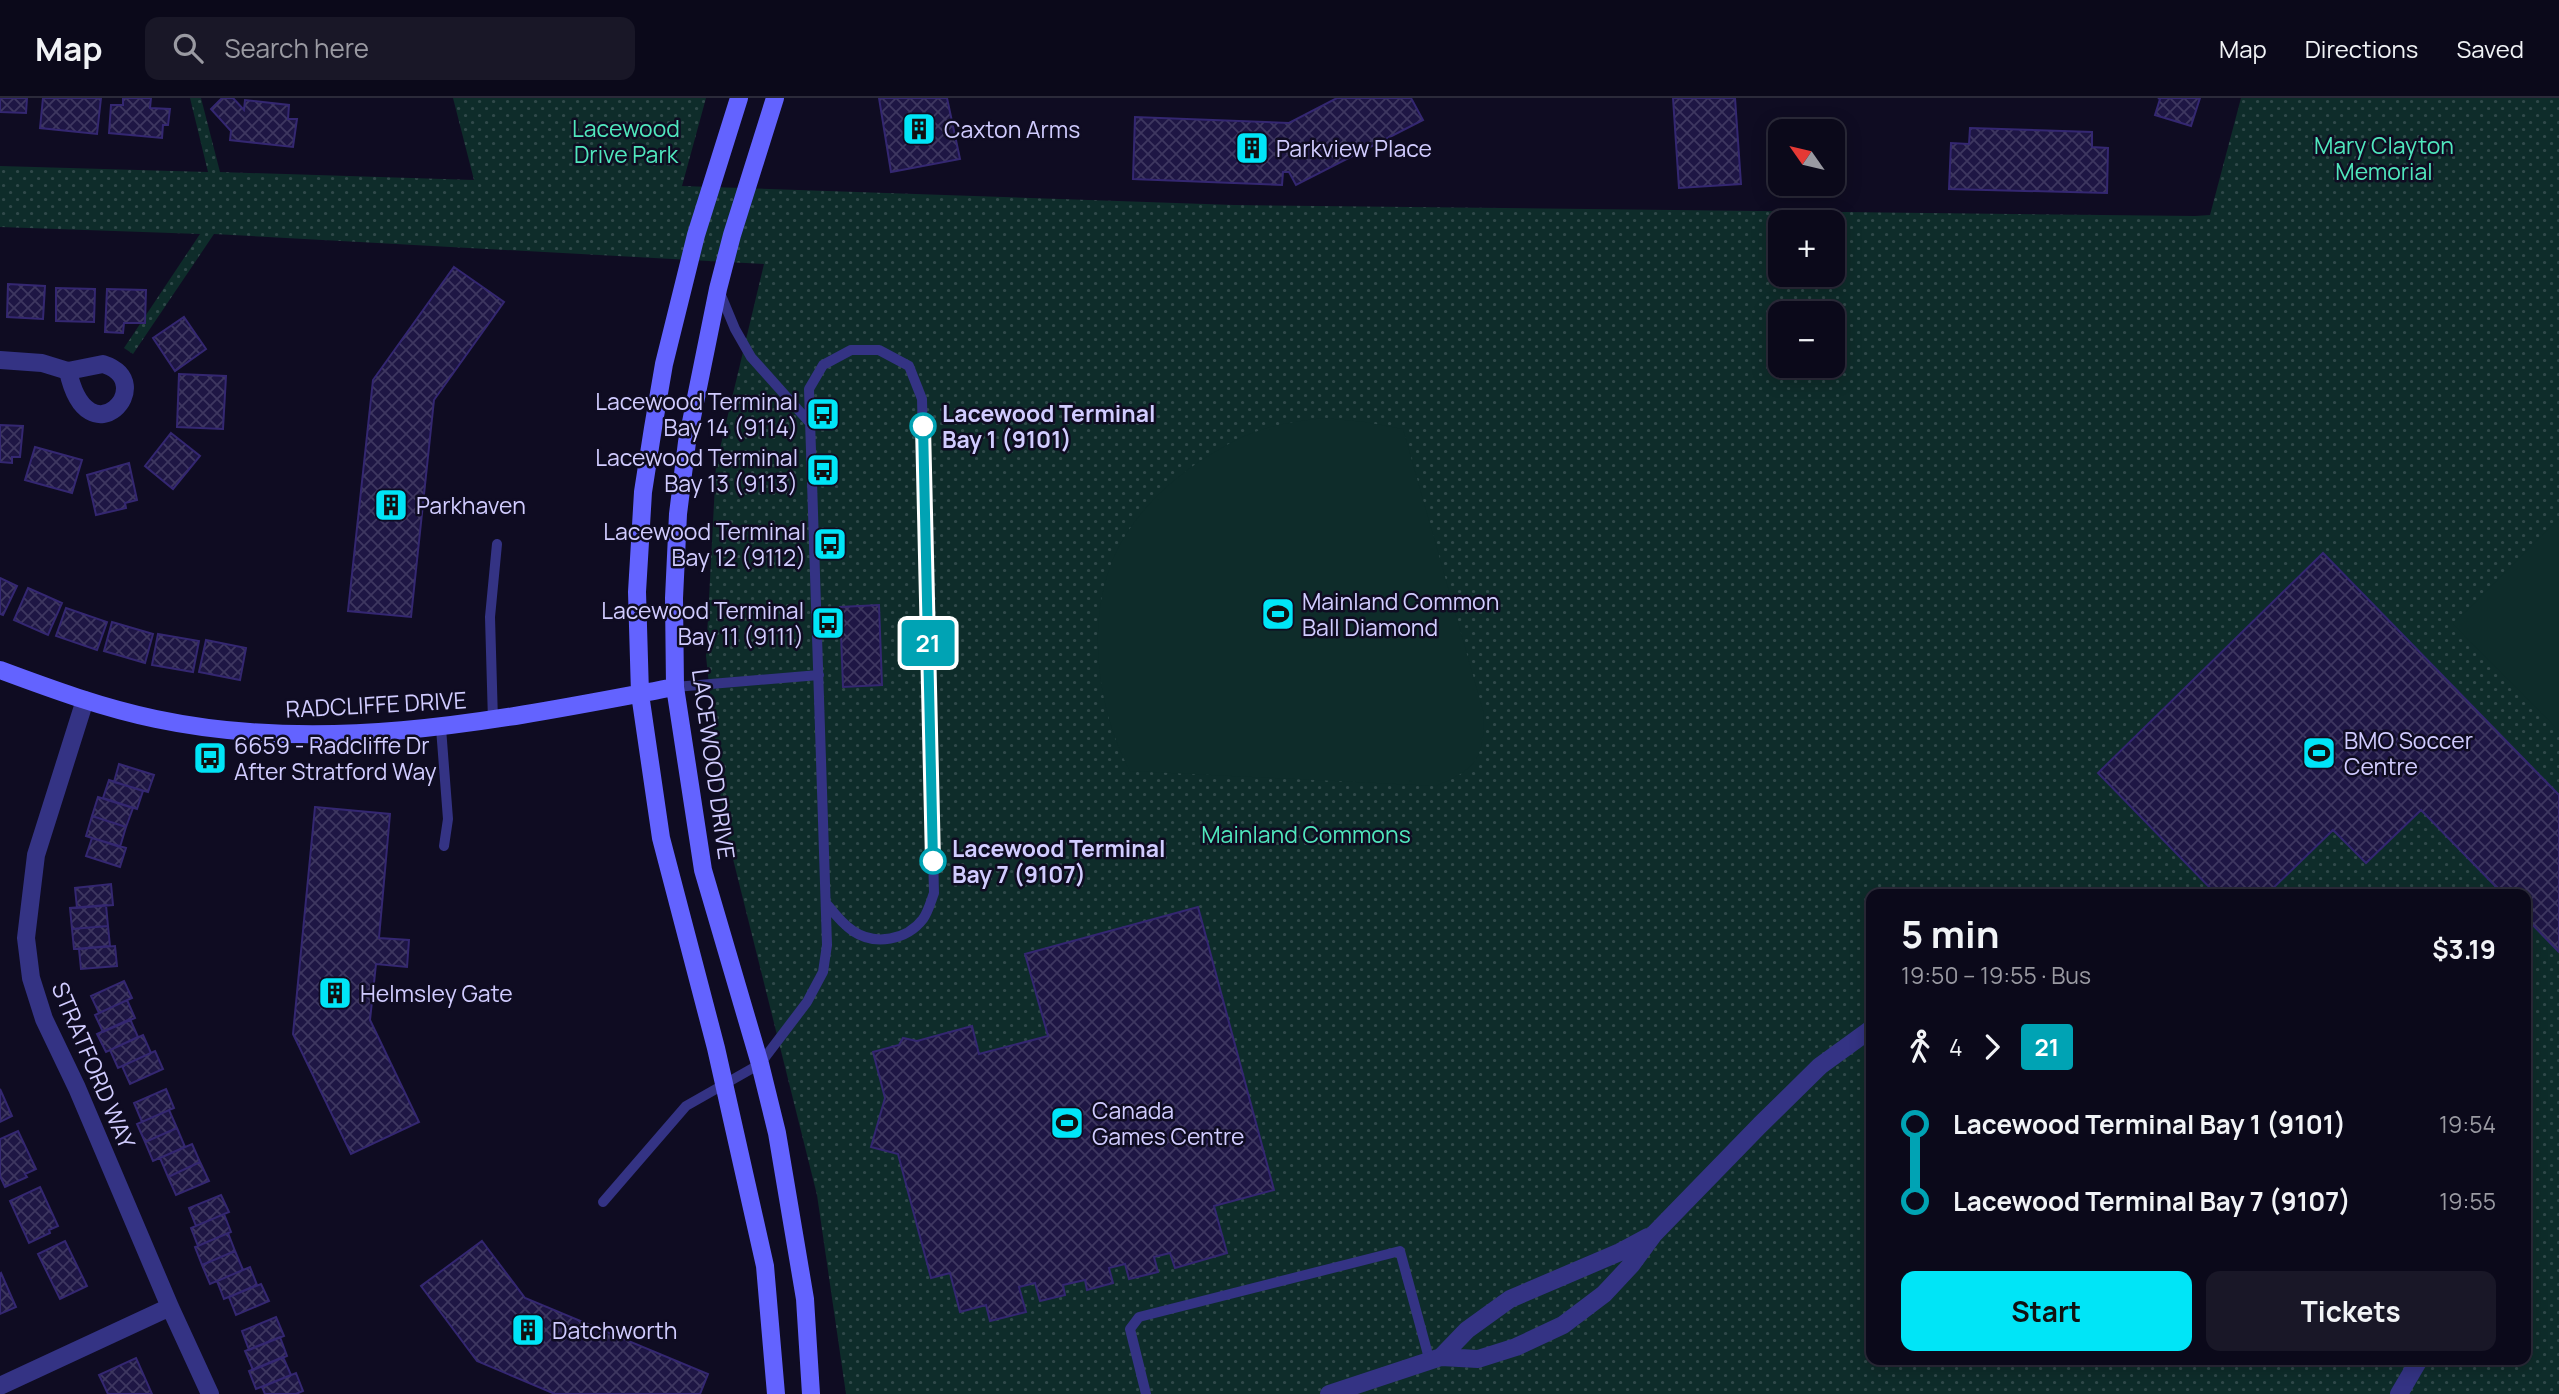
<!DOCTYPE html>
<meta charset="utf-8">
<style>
body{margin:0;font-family:Manrope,sans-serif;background:#191727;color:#f1f3f6;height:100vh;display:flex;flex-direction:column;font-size:26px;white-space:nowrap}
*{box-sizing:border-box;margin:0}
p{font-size:23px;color:#9a9aa2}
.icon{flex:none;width:38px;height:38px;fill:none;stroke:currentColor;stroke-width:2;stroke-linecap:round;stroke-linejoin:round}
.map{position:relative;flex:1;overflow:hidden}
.details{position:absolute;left:1866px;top:791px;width:665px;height:476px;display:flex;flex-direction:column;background:#0b091a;border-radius:14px;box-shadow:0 4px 18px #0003,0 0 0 2px #2b2a39}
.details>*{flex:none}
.badge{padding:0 14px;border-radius:5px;font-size:24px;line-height:46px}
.needle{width:46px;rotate:304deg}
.buttons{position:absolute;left:1768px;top:21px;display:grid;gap:14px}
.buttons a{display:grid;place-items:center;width:77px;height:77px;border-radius:14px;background:#0b091a;box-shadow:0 4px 18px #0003,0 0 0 2px #2b2a39;font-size:35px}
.map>.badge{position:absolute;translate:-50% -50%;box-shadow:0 0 0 4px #fff}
.legs{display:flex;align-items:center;gap:10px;height:77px;padding:0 35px;font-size:23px}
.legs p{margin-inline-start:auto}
.overview{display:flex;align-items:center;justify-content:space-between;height:119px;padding:0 35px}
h1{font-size:38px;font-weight:700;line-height:52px}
.cta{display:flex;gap:14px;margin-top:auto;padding:14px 35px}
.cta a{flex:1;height:80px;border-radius:14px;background:#00e5f7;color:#111;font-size:28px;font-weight:700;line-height:80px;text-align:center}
.cta a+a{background:#191727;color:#f1f3f6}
ul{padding:0 35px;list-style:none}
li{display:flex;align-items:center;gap:24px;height:77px;font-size:26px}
li i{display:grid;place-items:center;width:10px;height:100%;margin:0 9px;background:currentColor}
li i::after{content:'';width:18px;height:18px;margin:-9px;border:5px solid;border-radius:50%;background:#0b091a}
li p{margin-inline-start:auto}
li:first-child i{background:linear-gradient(#0000 50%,currentColor 0)}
li:last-child i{background:linear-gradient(currentColor 50%,#0000 0)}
header{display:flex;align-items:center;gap:42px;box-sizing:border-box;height:98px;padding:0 35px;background:#0b091a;border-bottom:2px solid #2b2a39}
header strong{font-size:33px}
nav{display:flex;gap:38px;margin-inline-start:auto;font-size:24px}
.search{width:490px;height:63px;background:#191727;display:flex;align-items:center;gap:18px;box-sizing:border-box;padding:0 24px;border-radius:14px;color:#9a9aa2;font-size:26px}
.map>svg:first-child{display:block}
.park{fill:url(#park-dots);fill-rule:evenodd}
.pitch{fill:#0e2c2a}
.building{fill:url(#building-cross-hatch);stroke:#342771;stroke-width:2}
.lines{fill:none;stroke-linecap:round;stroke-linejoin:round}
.lane{stroke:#343384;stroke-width:10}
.street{stroke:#343384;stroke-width:18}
.secondary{stroke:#6363ff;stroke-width:18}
.line-1-casing{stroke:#fff;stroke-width:16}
.line-1{stroke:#00a3b4;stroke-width:10}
.stop-1-dot{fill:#fff;stroke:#00a3b4;stroke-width:3.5}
.labels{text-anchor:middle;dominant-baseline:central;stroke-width:5;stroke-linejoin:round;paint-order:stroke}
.park-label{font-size:23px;fill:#50e7bd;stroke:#0f0c22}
.poi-label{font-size:23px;fill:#d1ccff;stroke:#0f0c22;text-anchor:start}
.stop-label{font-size:23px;font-weight:bold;fill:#d1ccff;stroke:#0f0c22;text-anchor:start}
.street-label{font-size:23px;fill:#d1ccff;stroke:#0f0c22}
</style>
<header>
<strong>Map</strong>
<div class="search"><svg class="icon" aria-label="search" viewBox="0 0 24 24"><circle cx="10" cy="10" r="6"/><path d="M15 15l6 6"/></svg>Search here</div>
<nav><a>Map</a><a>Directions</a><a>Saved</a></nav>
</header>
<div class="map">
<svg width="2559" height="1296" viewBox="0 0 2559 1296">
<defs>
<pattern id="park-dots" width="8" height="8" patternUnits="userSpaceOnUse" patternTransform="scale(1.75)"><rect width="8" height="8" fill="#0e2c2a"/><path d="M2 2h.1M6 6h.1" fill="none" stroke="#30494a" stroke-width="1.8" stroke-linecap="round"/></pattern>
<pattern id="building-cross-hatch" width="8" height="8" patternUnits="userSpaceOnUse" patternTransform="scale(1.75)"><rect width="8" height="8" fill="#1e1644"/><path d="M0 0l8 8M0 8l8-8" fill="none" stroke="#3e3760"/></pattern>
</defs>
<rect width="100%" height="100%" fill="#0f0c22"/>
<path class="park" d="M190,0h11l19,74 254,8 -21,-82h253l-24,88 552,19 961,11 15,-1 31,-117h318v1296h-1713l-29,-199 -94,-376 -17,-163 10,-191 48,-201 -550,-30 -81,120 -9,-6 76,-114 -200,-7v-61l208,6zM1780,124h52v53h-52zM1780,215h52v53h-52zM1871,796h654v466h-654z"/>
<path class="pitch" d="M1323,320l42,4 38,7 81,285c0,44 -7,55 -48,72l-306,-15c-36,-67 -47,-168 -5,-235 21,-34 54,-63 88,-83 15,-9 31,-18 48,-23 20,-7 41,-9 62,-12z
M2559,421v212l-106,-107z"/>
<path class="building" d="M0,0h27l-1,15 -26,-1z
M43,0h58l-4,36 -57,-6z
M123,0h28l-1,10 20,1 -2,16h-5l-1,13 -53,-5 2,-28h12z
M222,0h11l11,12 1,-10 44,5 -1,14h9l-4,28 -63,-7 1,-9 -20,-22z
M879,0h68l13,61 -69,13z
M1337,0h74l12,22 -127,65 -7,-13h-6l-1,13 -149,-6 2,-62 154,6z
M1673,0h62l6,86 -62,4z
M2158,0h42l-9,28 -36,-11 5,-16z
M1970,30l122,4v15l16,1 -1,45 -158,-4 2,-46 18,1z
M454,169l50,35 -70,98 -23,217 -63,-6 25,-231z
M8,186l37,2 -2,33 -36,-2z
M56,190l39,1 -1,33 -38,-1z
M107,191l39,1 -1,33h-21l-1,10 -18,-1z
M184,219l22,32 -31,22 -22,-33z
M179,276l47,2 -3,53 -46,-2z
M0,327l23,1 -3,31h-8v6l-12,-1z
M171,335l29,23 -27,33 -28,-23z
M35,349l47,13 -10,33 -47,-13z
M129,365l8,37 -12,3 1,5 -30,7 -9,-40z
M2323,455l236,242v157l-34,-35v-23h-22l-82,-84 -55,53 -33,-33 -66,64h-51l-118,-121z
M0,480l17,8 -14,29 -3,-1z
M28,490l34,15 -14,32 -34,-15z
M879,507l3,80 -39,2 -3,-80z
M66,510l41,14 -10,28 -41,-14z
M112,524l41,12 -8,29 -41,-12z
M158,536l41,7 -6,31 -41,-7z
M206,542l40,8 -6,32 -41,-8z
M119,666l35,11 -6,17 -34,-10z
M109,682l34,11 -6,18 -34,-11z
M98,699l35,11 -7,19 -34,-11z
M315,709l75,7 -11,124 30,2 -2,27 -31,-3 -6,56 49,102 -68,32 -58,-120z
M92,718l34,11 -6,20 -34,-11z
M92,740l34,10 -6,19 -34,-11z
M111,786l2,21 -36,3 -2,-20z
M106,807l2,21 -36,3 -2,-21z
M1198,809l76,283 -60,16 13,47 -52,15 -5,-15 -16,4 4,15 -29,7 -4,-15 -16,4 4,15 -26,7 -2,-10 -22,5 2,10 -25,6 -5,-18 -16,4 7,25 -36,9 -4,-16 -26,7 -10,-39 -19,5 -33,-124 -27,-7 14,-49 -12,-46 26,-7 4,-7 14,3 55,-15 7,28 69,-18 -23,-82z
M108,828l2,20 -36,3 -2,-20z
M115,848l2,20 -36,3 -2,-20z
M124,883l8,17 -33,15 -8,-17z
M127,902l8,18 -32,14 -8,-17z
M130,921l8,18 -32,15 -9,-18z
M143,937l8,18 -33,15 -8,-18z
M155,953l8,18 -33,15 -8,-18z
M0,991l12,27 -12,6z
M166,991l8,19 -32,14 -8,-19z
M169,1012l8,18 -32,14 -8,-18z
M177,1030l8,19 -32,14 -8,-19z
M18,1033l18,38 -11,5 2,3 -22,10 -5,-11v-37z
M192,1046l8,18 -32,15 -8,-19z
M200,1064l9,19 -33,14 -8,-18z
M40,1089l18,39 -9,4 1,3 -21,10 -19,-42z
M221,1097l8,17 -33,14 -7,-18z
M224,1116l7,18 -33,14 -7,-18z
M228,1135l7,18 -33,14 -7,-18z
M65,1143l22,45 -27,13 -22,-45z
M482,1143l43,57 183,76 -8,20h-145l-78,-33 -56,-75z
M235,1153l8,19 -33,14 -8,-19z
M250,1169l7,18 -33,14 -7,-18z
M1,1175l15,34 -16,7v-40z
M261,1186l8,17 -33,14 -7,-18z
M276,1219l8,19 -35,14 -7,-19z
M280,1239l7,19 -34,14 -8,-19z
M283,1259l8,18 -35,14 -7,-18z
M136,1260l16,36h-44l-9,-19z
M296,1275l7,18 -7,3h-31l-3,-7z"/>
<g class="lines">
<path class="lane" d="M720,195l15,36 16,28 59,66
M675,589l144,-12
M493,623l-3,-104 7,-73
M441,630l7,91 -4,27
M603,1104l83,-96 74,-42 47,-62 16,-30 4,-27 -18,-556 14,-24 28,-15h28l30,16 13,33 12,494c-3,8 -6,19 -11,26 -16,21 -48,27 -70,12 -12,-8 -19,-18 -27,-28
M1146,1296l-16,-65 9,-12 261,-66 30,111"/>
<path class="street" d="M0,262l42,3 26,8
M103,266c58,18 -15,99 -35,7z
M85,602l-49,155 -10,83 5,40 13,41 33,69 93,219 40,87
M1441,1259l37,2 38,-12 47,-22 41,-31 28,-30 22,-30 106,-109 60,-59 51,-37
M0,1288l170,-79
M1329,1296l112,-37 26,-27 43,-31 110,-47 28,-15
M2399,1296l20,-34"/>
<path class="secondary" d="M739,0l-43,137 -32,129 -11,64 -10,64 -6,100 3,102 21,144 55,210 49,218 11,128
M775,0l-43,137 -14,54 -31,153 -9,72 -4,84 1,89 28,183 57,194 17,69 28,166 6,95
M0,572c51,19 103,38 156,49 175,37 348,0 519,-32"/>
</g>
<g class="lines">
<defs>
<path id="line-1" d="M923,328l10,435"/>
</defs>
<use href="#line-1" class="line-1-casing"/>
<use href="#line-1" class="line-1"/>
</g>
<defs>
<symbol id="building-square" viewBox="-11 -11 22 22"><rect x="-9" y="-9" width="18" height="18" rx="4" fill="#00e5f7" stroke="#0f0c22"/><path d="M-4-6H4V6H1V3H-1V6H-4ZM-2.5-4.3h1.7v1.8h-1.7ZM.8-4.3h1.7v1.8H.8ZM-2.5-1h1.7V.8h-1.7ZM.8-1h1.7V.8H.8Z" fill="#111"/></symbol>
<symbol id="bus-square" viewBox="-11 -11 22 22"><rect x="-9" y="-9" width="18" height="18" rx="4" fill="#00e5f7" stroke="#0f0c22"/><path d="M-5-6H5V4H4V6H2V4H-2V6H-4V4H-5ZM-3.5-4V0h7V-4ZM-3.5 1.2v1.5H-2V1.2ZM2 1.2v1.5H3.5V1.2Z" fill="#111"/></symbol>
<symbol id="stadium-square" viewBox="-11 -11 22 22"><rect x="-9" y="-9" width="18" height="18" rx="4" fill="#00e5f7" stroke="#0f0c22"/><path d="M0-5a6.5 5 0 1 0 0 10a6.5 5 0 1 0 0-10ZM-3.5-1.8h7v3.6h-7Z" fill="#111"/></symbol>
</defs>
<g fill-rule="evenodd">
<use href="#building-square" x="900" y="12" width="38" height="38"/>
<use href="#building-square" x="1233" y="31" width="38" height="38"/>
<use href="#bus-square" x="804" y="297" width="38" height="38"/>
<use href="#bus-square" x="804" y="353" width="38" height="38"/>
<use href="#building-square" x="372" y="388" width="38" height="38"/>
<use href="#bus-square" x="811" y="427" width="38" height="38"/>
<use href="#stadium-square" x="1259" y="497" width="38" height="38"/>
<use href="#bus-square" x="809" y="506" width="38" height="38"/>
<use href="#stadium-square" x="2300" y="636" width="38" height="38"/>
<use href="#bus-square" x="191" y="641" width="38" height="38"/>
<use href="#building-square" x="316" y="876" width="38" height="38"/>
<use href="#stadium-square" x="1048" y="1006" width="38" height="38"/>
<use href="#building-square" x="509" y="1213" width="38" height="38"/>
</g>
<g class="stop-1-dot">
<circle cx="923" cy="328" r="12"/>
<circle cx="933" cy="763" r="12"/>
</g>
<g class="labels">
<g class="park-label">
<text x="626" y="30">Lacewood<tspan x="626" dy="26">Drive Park</tspan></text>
<text x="2384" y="47">Mary Clayton<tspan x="2384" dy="26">Memorial</tspan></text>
<text x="1306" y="736">Mainland Commons</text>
</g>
<g class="poi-label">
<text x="944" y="31">Caxton Arms</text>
<text x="1276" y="50">Parkview Place</text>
<text x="798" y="303" text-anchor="end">Lacewood Terminal<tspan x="798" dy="26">Bay 14 (9114)</tspan></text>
<text x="798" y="359" text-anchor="end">Lacewood Terminal<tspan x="798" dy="26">Bay 13 (9113)</tspan></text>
<text x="416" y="407">Parkhaven</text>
<text x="806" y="433" text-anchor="end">Lacewood Terminal<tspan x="806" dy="26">Bay 12 (9112)</tspan></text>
<text x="1302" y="503">Mainland Common<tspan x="1302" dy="26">Ball Diamond</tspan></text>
<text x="804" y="512" text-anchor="end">Lacewood Terminal<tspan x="804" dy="26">Bay 11 (9111)</tspan></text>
<text x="2344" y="642">BMO Soccer<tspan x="2344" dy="26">Centre</tspan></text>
<text x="234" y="647">6659 - Radcliffe Dr<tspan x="234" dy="26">After Stratford Way</tspan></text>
<text x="360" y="895">Helmsley Gate</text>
<text x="1092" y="1012">Canada<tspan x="1092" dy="26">Games Centre</tspan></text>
<text x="552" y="1232">Datchworth</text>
</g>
<g class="stop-label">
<text x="942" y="315">Lacewood Terminal<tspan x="942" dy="26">Bay 1 (9101)</tspan></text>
<text x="952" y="750">Lacewood Terminal<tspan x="952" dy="26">Bay 7 (9107)</tspan></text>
</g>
<g class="street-label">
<text transform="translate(376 606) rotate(-3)">RADCLIFFE DRIVE</text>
<text transform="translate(714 666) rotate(82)">LACEWOOD DRIVE</text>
<text transform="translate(94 967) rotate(67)">STRATFORD WAY</text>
</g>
</g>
</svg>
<div class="buttons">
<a><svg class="needle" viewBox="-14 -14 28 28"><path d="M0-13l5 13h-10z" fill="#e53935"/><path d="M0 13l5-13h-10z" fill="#9a9aa2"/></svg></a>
<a>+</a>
<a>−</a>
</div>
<b class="badge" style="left:928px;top:545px;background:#00a3b4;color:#fff">21</b>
<section class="details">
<div class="overview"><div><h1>5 min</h1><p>19:50 – 19:55 · Bus</p></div><b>$3.19</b></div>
<div class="legs"><svg class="icon" aria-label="walk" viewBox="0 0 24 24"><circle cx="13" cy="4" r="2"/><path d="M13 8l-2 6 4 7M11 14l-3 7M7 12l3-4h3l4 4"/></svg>4<svg class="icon" aria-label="forward" viewBox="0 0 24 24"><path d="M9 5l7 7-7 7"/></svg><b class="badge" style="background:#00a3b4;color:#fff">21</b></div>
<ul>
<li><i style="color:#00a3b4"></i><b>Lacewood Terminal Bay 1 (9101)</b><p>19:54</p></li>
<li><i style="color:#00a3b4"></i><b>Lacewood Terminal Bay 7 (9107)</b><p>19:55</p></li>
</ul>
<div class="cta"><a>Start</a><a>Tickets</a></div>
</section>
</div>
